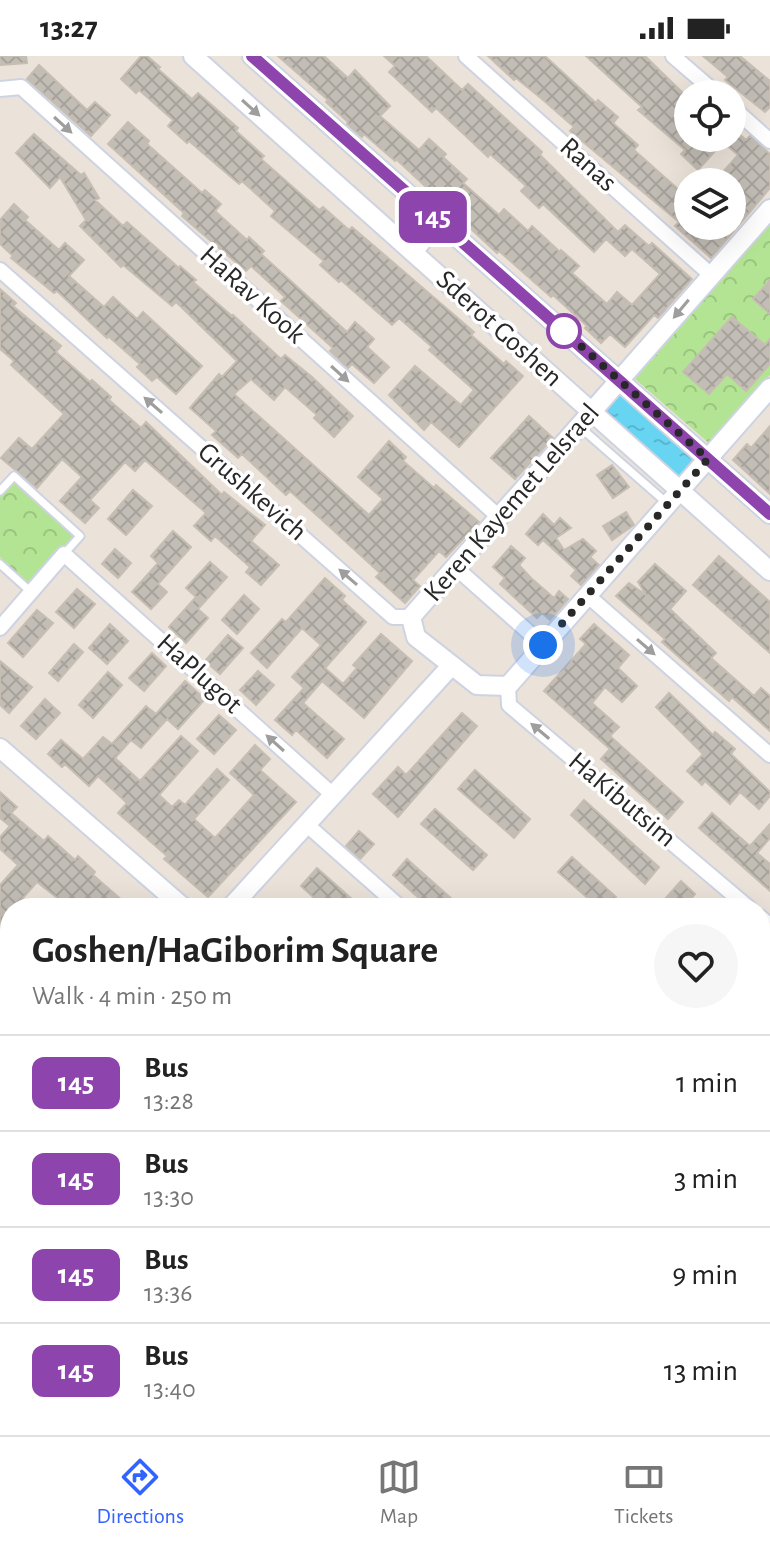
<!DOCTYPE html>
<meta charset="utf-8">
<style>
body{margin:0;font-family:"Alegreya Sans",sans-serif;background:#f6f6f6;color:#222;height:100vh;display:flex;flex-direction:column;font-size:30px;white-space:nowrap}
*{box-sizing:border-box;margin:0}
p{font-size:26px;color:#767676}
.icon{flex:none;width:44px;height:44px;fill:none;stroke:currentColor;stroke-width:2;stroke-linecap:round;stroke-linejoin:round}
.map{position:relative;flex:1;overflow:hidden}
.panel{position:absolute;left:0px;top:842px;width:770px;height:538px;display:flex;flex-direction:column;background:#fff;border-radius:32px 32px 0 0;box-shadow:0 8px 32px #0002}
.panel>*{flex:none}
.badge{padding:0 16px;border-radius:12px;font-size:28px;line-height:52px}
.tools{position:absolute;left:674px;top:24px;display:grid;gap:16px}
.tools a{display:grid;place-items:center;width:72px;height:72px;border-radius:50%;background:#fff;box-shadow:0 8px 32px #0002;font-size:40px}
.you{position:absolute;width:40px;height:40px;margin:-20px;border:6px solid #fff;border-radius:50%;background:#1a73e8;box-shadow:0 0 0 12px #1a73e833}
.map>.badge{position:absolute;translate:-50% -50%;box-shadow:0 0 0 4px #fff}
.round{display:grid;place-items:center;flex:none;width:84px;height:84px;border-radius:42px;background:#f6f6f6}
.summary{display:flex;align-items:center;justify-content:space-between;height:136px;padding:0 32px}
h1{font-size:38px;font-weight:700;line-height:60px}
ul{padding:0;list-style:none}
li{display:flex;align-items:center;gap:24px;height:96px;padding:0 32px;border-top:2px solid #e0e0e0}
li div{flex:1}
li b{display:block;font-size:30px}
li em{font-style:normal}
li .badge{min-width:88px;font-weight:700;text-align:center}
.status{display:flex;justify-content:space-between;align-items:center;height:56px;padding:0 40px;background:#fff;direction:ltr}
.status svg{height:22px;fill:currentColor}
.tab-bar{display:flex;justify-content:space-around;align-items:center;height:112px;border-top:2px solid #e0e0e0;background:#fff;font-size:22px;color:#767676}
.tab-bar a{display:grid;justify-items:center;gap:4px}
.tab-bar .selected{color:#3262ff}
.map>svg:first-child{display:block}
.forest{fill:url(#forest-crowns)}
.water{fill:url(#water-ripples)}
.building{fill:url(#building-cross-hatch);stroke:#c6beb3;stroke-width:2}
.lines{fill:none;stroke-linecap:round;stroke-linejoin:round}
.service-casing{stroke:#ced3e2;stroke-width:11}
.minor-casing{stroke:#ced3e2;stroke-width:18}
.tertiary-casing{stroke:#ced3e2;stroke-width:22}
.service{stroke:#fff;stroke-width:7}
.minor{stroke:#fff;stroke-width:14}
.tertiary{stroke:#fff;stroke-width:18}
.oneway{fill:#9e9e9e}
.line-casing{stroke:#fff;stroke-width:18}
.line{stroke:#8e44ad;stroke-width:12}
.walk{stroke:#282828;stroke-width:8;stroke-dasharray:0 14.4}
.stop-dot{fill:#fff;stroke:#8e44ad;stroke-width:4}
.labels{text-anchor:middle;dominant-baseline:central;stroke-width:7;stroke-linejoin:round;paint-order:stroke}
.street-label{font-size:28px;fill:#282828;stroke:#fff}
</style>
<div class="status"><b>13:27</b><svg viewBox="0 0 49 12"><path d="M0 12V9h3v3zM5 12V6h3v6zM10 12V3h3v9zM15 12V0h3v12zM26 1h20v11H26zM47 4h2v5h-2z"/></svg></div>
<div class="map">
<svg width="770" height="1379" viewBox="0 0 770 1379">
<defs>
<pattern id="forest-crowns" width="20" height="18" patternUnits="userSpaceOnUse" patternTransform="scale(2)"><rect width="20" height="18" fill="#b3e493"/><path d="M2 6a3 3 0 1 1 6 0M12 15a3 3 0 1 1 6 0" fill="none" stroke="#9ac47f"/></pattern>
<pattern id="water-ripples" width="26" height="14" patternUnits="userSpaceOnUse" patternTransform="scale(2)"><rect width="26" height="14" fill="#67d4f2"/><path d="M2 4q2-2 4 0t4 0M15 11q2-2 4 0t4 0" fill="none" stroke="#59b6d0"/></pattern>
<pattern id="building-cross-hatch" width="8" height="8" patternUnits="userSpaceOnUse" patternTransform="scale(2)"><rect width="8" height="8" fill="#c2bdb5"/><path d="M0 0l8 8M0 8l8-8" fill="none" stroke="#a7a29c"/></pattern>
</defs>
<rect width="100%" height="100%" fill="#ebe2d9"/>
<path class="forest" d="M770,167v152l-60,69 -75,-65z
M14,426l60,55 -44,48 -30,-28v-60z"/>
<path class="water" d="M621,331l82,72 -23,28 -83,-75z"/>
<path class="building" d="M0,0h26l1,7 -27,2z
M141,0h6l13,11 -2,2 34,30 6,-6 40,35 -2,3 28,25 -3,3 58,51 4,-3 26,23 3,-3 122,105 -3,3 33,29 2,-3 17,15 -64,71 -28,-25 -7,8 -35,-35 26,-29 46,39 13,-15 -45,-40 3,-3 -33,-29 -7,7 -51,-45 -2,2 -19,-17 4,-4 -53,-45 4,-5 -33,-30 -3,3 -50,-43 -2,2 -19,-17 5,-6 -34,-30 -3,3 -15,-14z
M278,0h46l24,22 7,-8 35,36 -10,10 39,34 10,-11 17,15 -3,3 24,22 -4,4 36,32 5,-6 24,22 4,-5 28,26 1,-2 18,16 -7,7 35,31 10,-12 15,13 28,-31 -28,-25 -7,7 -19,-17 -12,13 -51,-48 -4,4 -18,-17 5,-5 -36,-32 -2,3 -52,-49 -4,4 -43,-40 6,-6 -11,-10h42l36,34 6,-6 74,68 -2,3 78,77 7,-7 24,21 3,-3 40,36 -34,39 -4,-3 -29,32 -15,-13 -9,9 -16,-15 2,-2 -34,-31 -2,2 -52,-46 -2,2 -101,-94 -1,2 -31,-27 -2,3 -15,-13 1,-2 -22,-20 2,-2z
M488,0h57l51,47 2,-3 20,17 -5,6 25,22 -4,5 54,48v28h44v-44h-18l24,-27 -15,-13 -25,28 -17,-16 4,-4 -47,-40 4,-3 -56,-51h59l43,42v40h44v-10l14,12 4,-4 20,18v34l-59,70 -36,-32 4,-4 -109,-91 4,-4 -32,-28 -26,-21 -2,2z
M703,0h37l30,25v26l-5,5 -40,-32 3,-3z
M39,9l48,45 8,-8 15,13 -19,21 -64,-57z
M128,66l21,19 -2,3 55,49 3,-3 16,14 -6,7 32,29 2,-3 15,14 -3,3 86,78 8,-10 19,17 -7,8 22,20 -15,16 -22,-19 -4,4 -18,-17 3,-3 -52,-47 4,-4 -34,-31 -5,5 -48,-41 -16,-14 2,-3 -76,-69z
M34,78l47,41 3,-2 15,25 -4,2 28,26 4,-4 52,46 1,-2 16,14 -3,2 39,34 1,-1 48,44 4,-4 27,22 41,39 -19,21 -20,-19 3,-3 -32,-28 -11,13 -23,-21 -17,15 135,121 14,-16 -25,-22 31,-36 17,16 -3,4 31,27 2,-3 43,37 -33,35 -7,-6 -26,29 7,6 -15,17 -29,-26 4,-4 -59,-54 -31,-28 -4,4 -44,-41 -4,4 -26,-23 4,-4 -26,-23 29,-34 3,3 15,-16 -61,-59 -4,4 -49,-41 -2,2 -41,-41 6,-6 -26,-43 -10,11 -34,-35z
M14,148l14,13 -3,3 34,30 6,-7 19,17 -15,16 35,31 9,-10 24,22 6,-7 59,54 -26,28 -19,-17 -5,4 -15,-14 3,-3 -32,-28 -1,2 -50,-47 -3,2 -43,-35 2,-2 -13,-12v-24z
M770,224v34l-17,-15z
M0,233l16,14 -3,3 48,40 -5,6 34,30 2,-2 19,17 -2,3 32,28 5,-6 76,73 2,-3 41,33 -14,16 28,24 -18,20 -15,-13 4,-5 -35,-31 -4,5 -17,-15 12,-13 -61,-53 -10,11 -10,-9 -35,38 9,8 -14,15 -25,-22 22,-24 -20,-18 -25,29 -36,-30 18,-20 13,11 32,-35 -53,-49 3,-4 -14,-12z
M732,261l33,28 5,-6v25l-24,27 -19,-17 -18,20 -26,-22z
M529,360l24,22 -38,41 -24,-21z
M770,370v68l-37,-34 14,-16 4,4z
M612,409l17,22 -16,11 -16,-23z
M133,434l19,16 -26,29 -18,-16z
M626,456l8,13 -22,15 -9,-14z
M543,458l11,11 6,-7 11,10 -15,10 8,12 19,-11 13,12 -6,6 9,8 -18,20 -10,-9 5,-6 -12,-11 -21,-19 -5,5 -12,-11z
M173,475l18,16 -33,37 9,8 -16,17 -19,-17 26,-29 -7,-7z
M511,490l14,12 -6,7 12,13 23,20 5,-7 9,8 -18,21 -8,-7 -5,5 -37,-34 5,-6 -12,-11z
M115,493l16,14 -13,15 -16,-14z
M719,500l51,46v51l-77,-68z
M210,506l17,15 -29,32 10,9 -22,25 -17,-16 27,-30 -10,-9z
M655,508l31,27 -16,18 46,44 -5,5 43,38 7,-8 9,8v35l-38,-34 -3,4 -49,-43 -18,-16 3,-3 -49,-43 13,-13 17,12 -8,-13z
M325,522l20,18 -3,4 24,22 -41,46 18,16 14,-16 -4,-3 28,-31 31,27 -48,57 -42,-37 -19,22 41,36 -17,19 -31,-28 -4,5 -17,-15 29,-32 -12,-11 29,-32 -19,-17 -35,40 -16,-15 31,-34 4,3z
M77,533l18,15 -21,24 -18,-16z
M244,539l15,14 -22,25 -15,-14z
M37,554l16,13 -30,34 -15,-14z
M110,568l18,17 -21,23 -18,-16z
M594,568l35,31 -11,13 19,18 -15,16 -17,-15 -13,16 27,24 -9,9 73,66 -15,17 -67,-60 9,-10 -66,-58 42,-47 -6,-5z
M228,579l15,13 -23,26 -15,-13z
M74,588l9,8 -25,29 -9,-8z
M152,597l14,13 -22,25 -15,-13z
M0,605l32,26 -23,26 -9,-8z
M258,615l16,14 -18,20 -16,-15z
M108,616l14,13 -29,33 -14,-13z
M185,625l20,18 -27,30 -11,-10 -26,29 -10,-8 -16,18 25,23 41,-45 17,15 -39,44 13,12 7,-7 6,5 32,-36 12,11 -35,39 21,19 39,-43 -24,-22 25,-28 15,14 -10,11 36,32 -88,95 -44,-38 3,-3 -49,-43 9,-10 -29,-27 -9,10 -24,-22 -3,3 -14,-13 13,-14 22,19 20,-22 9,7 34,-38 10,8z
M669,637l44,42 2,-3 20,17 -4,5 39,38v4l-11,13 -19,-17 -10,12 -25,-23 -3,4 -15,-14 16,-17 -47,-47z
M45,643l15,14 -24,26 -15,-13z
M462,657l15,13 -79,91 -25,-23 25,-27 8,8z
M219,659l17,15 -22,24 -17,-15z
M475,714l55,49 -16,19 -56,-49z
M0,736l17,15 -6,6 33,28 4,-5 27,24 3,-4 17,16 -2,3 38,33h-61l-33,-26 -23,26h-4v34l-10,-9v-48l18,-20 -18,-16v-12l10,-11 -10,-8z
M584,744l75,67 -14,17 -74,-69z
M435,753l52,46 -14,15 -52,-46z
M712,757l38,33 20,-22v14l-13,15 13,11v27l-71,-63z
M359,775l15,13 -14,15 -14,-13z
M572,801l44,40 -10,11h-7l-41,-36z
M407,803l55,49h-32l-37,-33z
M317,812l45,40h-37l-24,-22z
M681,825l14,13 -12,14h-26z
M770,912v33l-10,11v-33z
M0,923l10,9v41l-10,11z
M10,999v72l-10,-9v-51z
M770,1039v45l-10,-9v-25z
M10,1157v88l-4,5 -6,-5v-24l4,-5 -4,-3v-45z
M28,1370h46v9h-46z
M96,1370h45l1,7 -46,2z"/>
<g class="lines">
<defs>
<path id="service" d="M581,372l87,76
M0,435l14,-15 66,60 -16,18
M0,508l31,28"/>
<path id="minor" d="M466,0l244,218
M673,0l44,38
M0,33l21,-2 478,430
M732,51l38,34
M0,214l393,347h18
M455,511l88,78
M587,539l183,160
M0,572l64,-74 269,241
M508,630l1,19 240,203
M306,768l95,84
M760,861l10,9
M0,898l10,9
M760,1172l10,9
M0,1276l6,6 4,71
M11,1370v9
M172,1370l1,9
M335,1370l1,9
M625,1370l1,9"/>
<path id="tertiary" d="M193,0l577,515
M252,0l518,458
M770,153l-359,408 5,20 61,48 31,1 262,-298
M413,196l25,-31
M0,692l184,160
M230,852l221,-242
M0,1099l10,-11
M0,1145l10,-12
M760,1353l10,-1
M404,1379l133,-9"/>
</defs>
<use href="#service" class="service-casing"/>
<use href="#minor" class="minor-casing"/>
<use href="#tertiary" class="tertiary-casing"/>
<use href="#service" class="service"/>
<use href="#minor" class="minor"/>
<use href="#tertiary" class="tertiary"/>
</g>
<defs><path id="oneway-solid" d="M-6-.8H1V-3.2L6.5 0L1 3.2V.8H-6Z" transform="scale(2)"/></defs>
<g class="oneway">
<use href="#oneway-solid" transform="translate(251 52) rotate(42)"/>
<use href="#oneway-solid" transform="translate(63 69) rotate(42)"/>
<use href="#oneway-solid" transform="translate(681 253) rotate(130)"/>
<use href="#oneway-solid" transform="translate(340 318) rotate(42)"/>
<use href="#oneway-solid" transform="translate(153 349) rotate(-139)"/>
<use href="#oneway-solid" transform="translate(348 521) rotate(-139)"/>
<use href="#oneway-solid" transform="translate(646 591) rotate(41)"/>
<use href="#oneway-solid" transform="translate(540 675) rotate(-140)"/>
<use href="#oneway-solid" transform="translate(275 687) rotate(-138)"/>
</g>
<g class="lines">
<defs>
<path id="line" d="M252,0l518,458"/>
</defs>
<use href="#line" class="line-casing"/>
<use href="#line" class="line"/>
<path class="walk" d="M543,589l165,-186 -144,-128"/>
</g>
<circle class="stop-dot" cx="564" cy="275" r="16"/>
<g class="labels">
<g class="street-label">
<text transform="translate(588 109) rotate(42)">Ranas</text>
<text transform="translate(252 239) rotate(42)">HaRav Kook</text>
<text transform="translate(499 273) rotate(42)">Sderot Goshen</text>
<text transform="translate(252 436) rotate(41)">Grushkevich</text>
<text transform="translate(512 447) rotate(-49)">Keren Kayemet LeIsrael</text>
<text transform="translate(199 618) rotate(42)">HaPlugot</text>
<text transform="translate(622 744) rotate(40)">HaKibutsim</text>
</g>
</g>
</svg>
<div class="tools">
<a><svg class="icon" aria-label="locate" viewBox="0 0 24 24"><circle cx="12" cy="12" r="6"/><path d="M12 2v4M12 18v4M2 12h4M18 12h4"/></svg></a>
<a><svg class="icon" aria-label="layers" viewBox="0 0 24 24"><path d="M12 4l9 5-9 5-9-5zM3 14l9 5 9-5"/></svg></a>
</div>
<div class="you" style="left:543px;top:589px"></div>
<b class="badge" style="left:433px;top:161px;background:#8e44ad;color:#fff">145</b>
<section class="panel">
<div class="summary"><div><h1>Goshen/HaGiborim Square</h1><p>Walk · 4 min · 250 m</p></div><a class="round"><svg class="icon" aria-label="heart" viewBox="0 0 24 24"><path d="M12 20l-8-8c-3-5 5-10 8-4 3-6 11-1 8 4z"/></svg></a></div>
<ul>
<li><span class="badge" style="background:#8e44ad;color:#fff">145</span><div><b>Bus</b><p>13:28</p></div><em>1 min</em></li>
<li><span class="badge" style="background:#8e44ad;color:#fff">145</span><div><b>Bus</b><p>13:30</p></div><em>3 min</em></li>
<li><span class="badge" style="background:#8e44ad;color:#fff">145</span><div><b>Bus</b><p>13:36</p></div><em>9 min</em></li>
<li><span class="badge" style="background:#8e44ad;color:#fff">145</span><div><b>Bus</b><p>13:40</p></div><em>13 min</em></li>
</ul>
</section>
</div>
<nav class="tab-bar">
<a class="selected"><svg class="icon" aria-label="directions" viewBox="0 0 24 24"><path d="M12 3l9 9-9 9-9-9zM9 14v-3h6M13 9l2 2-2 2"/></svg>Directions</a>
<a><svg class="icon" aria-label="map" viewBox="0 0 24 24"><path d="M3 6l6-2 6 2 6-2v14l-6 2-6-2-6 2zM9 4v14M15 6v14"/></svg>Map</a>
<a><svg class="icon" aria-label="tickets" viewBox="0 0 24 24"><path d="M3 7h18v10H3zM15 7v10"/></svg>Tickets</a>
</nav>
